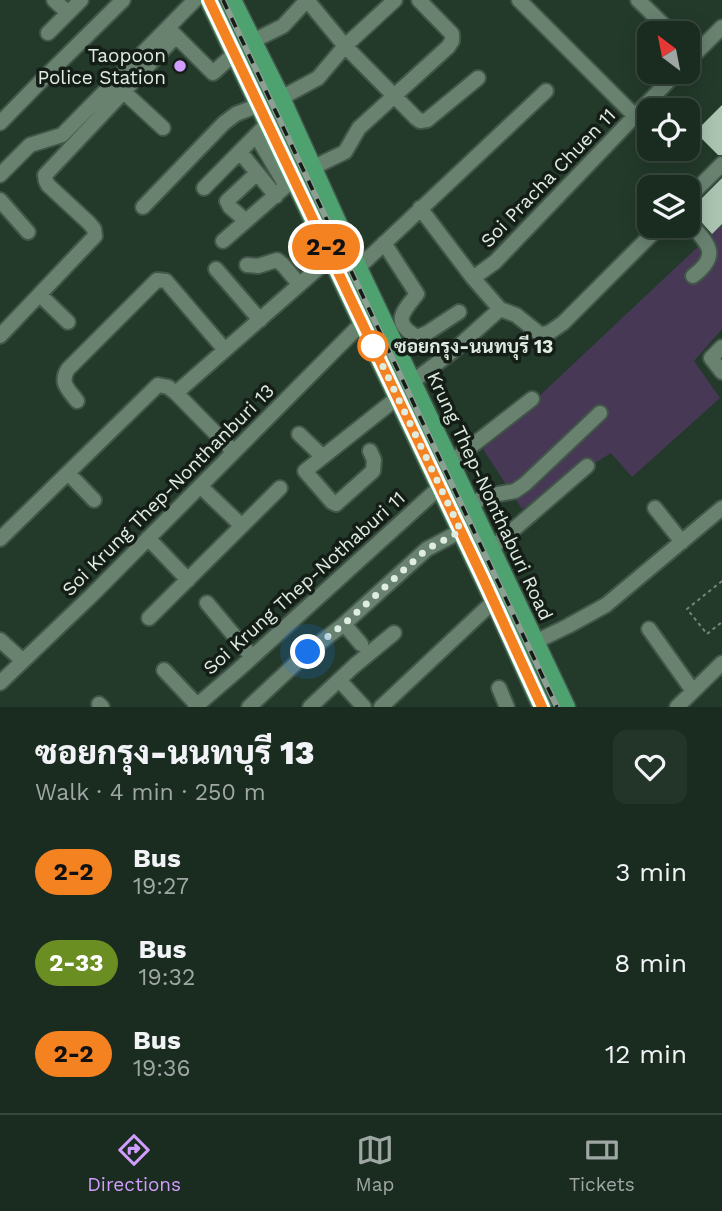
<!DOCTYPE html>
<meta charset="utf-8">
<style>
body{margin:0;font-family:"Work Sans",Sarabun,sans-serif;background:#233429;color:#f1f3f6;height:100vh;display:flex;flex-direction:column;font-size:26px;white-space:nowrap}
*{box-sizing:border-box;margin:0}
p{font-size:23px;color:#9fa7a5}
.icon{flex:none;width:38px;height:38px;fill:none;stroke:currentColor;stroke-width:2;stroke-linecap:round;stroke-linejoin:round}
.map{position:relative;height:707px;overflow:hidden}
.panel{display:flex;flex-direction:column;background:#1a2c20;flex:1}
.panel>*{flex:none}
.badge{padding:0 14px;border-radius:23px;font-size:24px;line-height:46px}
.needle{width:46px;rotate:328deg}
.tools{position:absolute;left:637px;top:21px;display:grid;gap:14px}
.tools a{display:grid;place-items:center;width:63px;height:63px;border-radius:14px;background:#1a2c20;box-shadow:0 4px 18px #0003,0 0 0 2px #38483e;font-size:35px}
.you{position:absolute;width:35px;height:35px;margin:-18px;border:5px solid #fff;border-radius:50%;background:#1a73e8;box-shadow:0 0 0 10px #1a73e833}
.map>.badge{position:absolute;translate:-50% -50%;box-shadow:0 0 0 4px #fff}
.round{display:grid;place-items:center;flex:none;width:74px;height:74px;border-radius:14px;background:#233429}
.head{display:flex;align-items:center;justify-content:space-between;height:119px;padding:0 35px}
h1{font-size:33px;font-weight:800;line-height:52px}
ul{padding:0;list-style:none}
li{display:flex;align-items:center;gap:21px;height:91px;padding:0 35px}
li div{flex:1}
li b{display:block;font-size:26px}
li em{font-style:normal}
li .badge{min-width:77px;font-weight:700;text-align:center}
.tab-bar{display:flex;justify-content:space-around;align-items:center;height:98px;border-top:2px solid #38483e;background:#1a2c20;font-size:19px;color:#9fa7a5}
.tab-bar a{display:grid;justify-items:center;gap:4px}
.tab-bar .current{color:#d19dfe}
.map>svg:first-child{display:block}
.green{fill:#473855}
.building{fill:#aac4b1}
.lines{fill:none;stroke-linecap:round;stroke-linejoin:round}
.minor-casing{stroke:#425649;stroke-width:18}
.major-casing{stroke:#425649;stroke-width:21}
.path{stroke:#738679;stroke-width:2;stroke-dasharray:3.5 3.5;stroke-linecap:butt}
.minor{stroke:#698270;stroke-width:14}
.major{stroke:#4da270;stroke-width:18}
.rail-casing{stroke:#8d9e92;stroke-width:6}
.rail{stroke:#141e17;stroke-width:3.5;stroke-dasharray:10;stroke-linecap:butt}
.line-casing{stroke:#fff;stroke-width:16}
.line{stroke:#f58220;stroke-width:10}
.walk{stroke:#dfece2;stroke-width:7;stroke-dasharray:0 12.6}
.poi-dot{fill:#d19dfe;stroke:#141e17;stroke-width:2.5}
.stop-dot{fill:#fff;stroke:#f58220;stroke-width:3.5}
.labels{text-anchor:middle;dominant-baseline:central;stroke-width:7;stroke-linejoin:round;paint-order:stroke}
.poi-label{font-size:19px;fill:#dfece2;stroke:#141e17;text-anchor:end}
.street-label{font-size:19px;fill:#dfece2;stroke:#141e17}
.stop-label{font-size:19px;font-weight:bold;fill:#dfece2;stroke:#141e17;text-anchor:start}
</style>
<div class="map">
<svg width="722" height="707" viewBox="0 0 722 707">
<rect width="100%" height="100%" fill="#233a2a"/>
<path class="green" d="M722,224v105l-28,32 26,37 -88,79 -21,-24 -89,56 -39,-60z"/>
<path class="building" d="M722,105v50h-4l-23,-23z
M722,178v46l-10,10 -17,-19 -7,-4v-3l7,-3z"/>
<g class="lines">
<defs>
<path id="minor" d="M54,0l14,13
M519,0l116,116
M638,0l34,33
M171,31l42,42 21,-19
M48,33l33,-33
M253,41l30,-15 24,-26 38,46 71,72 4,3 7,-1 51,-42
M688,61l34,-34
M124,92l39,36
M281,98l37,-20 27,-32 50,-46
M0,123l44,-45 79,-78
M256,135l30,51
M240,152l36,44
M312,168l33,-16 14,-24 89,-81 4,-6v-7l-33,-34
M0,175l30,-30 32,-10 133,-135
M204,188l63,-64
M688,198l34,-34
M0,200l28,32
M143,207l81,-84 12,-9 23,-9
M420,208l53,70 27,31 16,6 25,20 9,-3 13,-9 97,-97
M246,221l-16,-14 -3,-6 30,-28
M688,221c19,22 34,33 5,55
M223,241l71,-62
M384,243l33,51c-14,18 -26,28 0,43l10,-4 32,-21
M247,265l11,1 19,-6 6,5 16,19
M358,268l188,-177
M216,269l44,51
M473,278l22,-16 182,-190
M40,295l28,27
M0,336l95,-100 -1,-7 -5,-6 -41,-38 -2,-4 -1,-6 131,-139
M722,347l-11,11 11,14
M412,382l40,-30 48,-43
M176,393l155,-136
M77,401c-8,-11 -18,-18 -9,-32l89,-89 9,1 59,69
M299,434l24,23
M370,451l4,9 -1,11 -37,33 -4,-2 -27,-31 92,-73
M451,462l81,-63
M68,473l26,27
M200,486l42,40
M470,504l18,-8 27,-5 10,-7 75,-71
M655,508l27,34
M148,538l40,42
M0,539l158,-154 10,2 8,6 58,59
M491,549l96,-83
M207,603l45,54
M149,618l131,-130
M344,624l17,20
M649,629l44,62
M0,640l23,21
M535,642l33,-16 38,-21 116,-97
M164,670l33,35
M340,681l24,26
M0,683l91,-87 271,-273
M499,688l8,19
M99,704l3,3
M195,707l43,-37 202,-183
M249,707l59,-55 36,-28 83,-75 34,-18
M310,707l44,-41 40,-33
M381,707l113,-106
M677,707l45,-44"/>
<path id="major" d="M209,0l285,601 48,106
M232,0l49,98 77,170 208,439"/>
</defs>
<use href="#minor" class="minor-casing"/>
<use href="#major" class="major-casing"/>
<path class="path" d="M722,581l-35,28 20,25 15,-12"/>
<use href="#minor" class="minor"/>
<use href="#major" class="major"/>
<defs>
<path id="rail" d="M223,0l334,707"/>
</defs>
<use href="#rail" class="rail-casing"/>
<use href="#rail" class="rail"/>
</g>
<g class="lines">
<defs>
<path id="line" d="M209,0l274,578 59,129"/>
</defs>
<use href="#line" class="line-casing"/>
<use href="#line" class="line"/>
<path class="walk" d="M308,652l36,-28 83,-75 34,-18 -90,-190 2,5"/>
</g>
<circle class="poi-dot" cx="180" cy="66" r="7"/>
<circle class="stop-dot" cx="373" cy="346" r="14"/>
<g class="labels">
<g class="poi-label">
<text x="166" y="55">Taopoon<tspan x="166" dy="22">Police Station</tspan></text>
</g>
<g class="street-label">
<text transform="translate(548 178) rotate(-46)">Soi Pracha Chuen 11</text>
<text transform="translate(168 490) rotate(-45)">Soi Krung Thep-Nonthanburi 13</text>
<text transform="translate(490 496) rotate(65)">Krung Thep-Nonthaburi Road</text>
<text transform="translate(304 583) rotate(-42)">Soi Krung Thep-Nothaburi 11</text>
</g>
<g class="stop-label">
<text x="394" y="346">ซอยกรุง-นนทบุรี 13</text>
</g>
</g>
</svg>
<div class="tools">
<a><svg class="needle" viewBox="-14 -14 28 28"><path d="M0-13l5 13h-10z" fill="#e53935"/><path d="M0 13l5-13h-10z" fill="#9fa7a5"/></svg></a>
<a><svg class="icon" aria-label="locate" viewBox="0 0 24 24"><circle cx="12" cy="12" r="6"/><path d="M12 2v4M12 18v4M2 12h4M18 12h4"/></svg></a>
<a><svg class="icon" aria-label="layers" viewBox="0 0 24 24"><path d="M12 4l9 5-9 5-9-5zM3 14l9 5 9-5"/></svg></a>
</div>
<div class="you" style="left:308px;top:652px"></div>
<b class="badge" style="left:326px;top:247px;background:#f58220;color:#111">2-2</b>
</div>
<section class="panel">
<div class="head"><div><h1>ซอยกรุง-นนทบุรี 13</h1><p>Walk · 4 min · 250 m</p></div><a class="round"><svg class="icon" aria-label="heart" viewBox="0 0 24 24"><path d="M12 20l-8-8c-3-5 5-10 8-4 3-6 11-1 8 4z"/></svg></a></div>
<ul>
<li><span class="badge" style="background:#f58220;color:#111">2-2</span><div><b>Bus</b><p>19:27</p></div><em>3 min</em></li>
<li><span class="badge" style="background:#6b8e23;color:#fff">2-33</span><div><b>Bus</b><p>19:32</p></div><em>8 min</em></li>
<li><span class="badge" style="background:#f58220;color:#111">2-2</span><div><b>Bus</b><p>19:36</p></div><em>12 min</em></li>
</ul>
</section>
<nav class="tab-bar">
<a class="current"><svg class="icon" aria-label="directions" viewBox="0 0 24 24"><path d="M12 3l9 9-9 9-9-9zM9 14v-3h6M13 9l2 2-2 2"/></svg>Directions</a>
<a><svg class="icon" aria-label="map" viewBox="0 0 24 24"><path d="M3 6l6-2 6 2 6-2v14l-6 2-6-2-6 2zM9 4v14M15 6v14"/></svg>Map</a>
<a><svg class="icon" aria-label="tickets" viewBox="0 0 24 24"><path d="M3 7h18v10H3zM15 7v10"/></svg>Tickets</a>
</nav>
